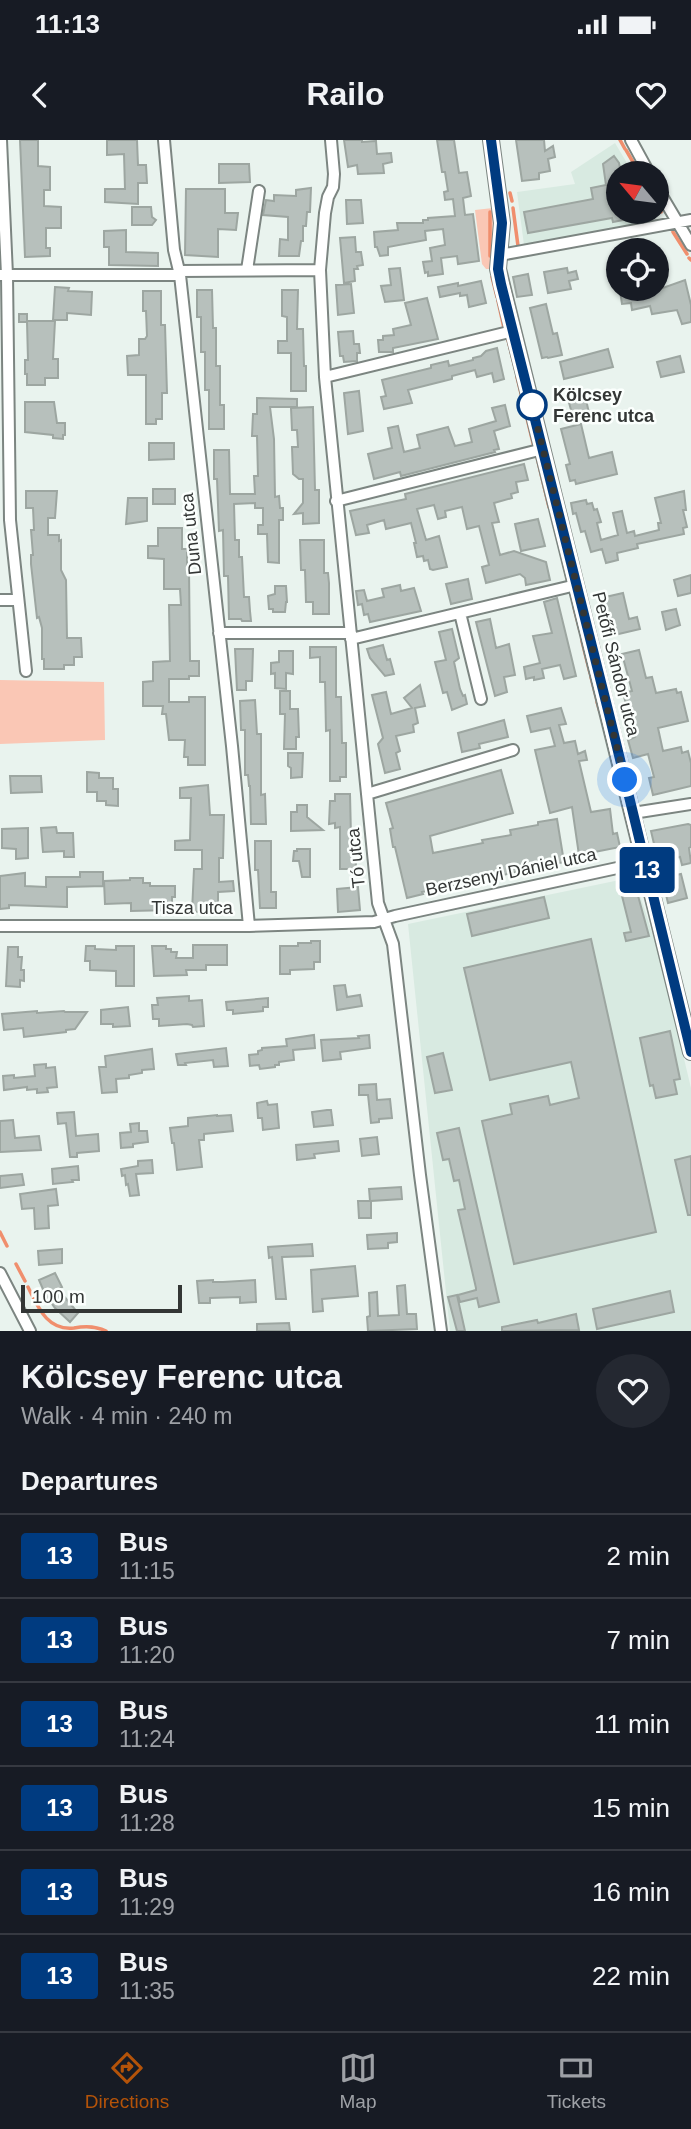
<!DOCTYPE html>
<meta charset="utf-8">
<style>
body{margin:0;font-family:Arial,sans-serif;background:#242831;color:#f1f3f6;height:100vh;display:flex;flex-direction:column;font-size:26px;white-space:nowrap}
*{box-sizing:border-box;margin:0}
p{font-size:23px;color:#9ea1a6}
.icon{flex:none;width:38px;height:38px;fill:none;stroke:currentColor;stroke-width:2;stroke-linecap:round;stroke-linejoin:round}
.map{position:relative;height:1191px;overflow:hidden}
.sheet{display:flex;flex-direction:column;background:#171b24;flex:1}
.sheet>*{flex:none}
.badge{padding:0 14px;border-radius:5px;font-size:24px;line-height:46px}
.needle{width:46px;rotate:299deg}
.fabs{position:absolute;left:606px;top:21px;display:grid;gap:14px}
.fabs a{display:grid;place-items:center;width:63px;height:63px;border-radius:50%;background:#171b24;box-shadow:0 2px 5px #0004;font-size:35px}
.scale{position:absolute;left:21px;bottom:18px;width:161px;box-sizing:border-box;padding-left:7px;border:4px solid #333635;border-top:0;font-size:19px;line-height:24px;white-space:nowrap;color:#333635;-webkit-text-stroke:5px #fbfffd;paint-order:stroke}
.you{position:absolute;width:35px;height:35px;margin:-18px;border:5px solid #fff;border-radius:50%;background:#1a73e8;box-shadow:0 0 0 10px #1a73e833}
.map>.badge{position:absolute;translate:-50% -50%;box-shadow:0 0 0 4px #fff}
h2{padding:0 21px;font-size:26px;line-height:63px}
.round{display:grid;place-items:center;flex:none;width:74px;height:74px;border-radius:37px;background:#242831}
.head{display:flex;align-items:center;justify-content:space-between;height:119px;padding:0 21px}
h1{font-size:33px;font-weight:700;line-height:52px}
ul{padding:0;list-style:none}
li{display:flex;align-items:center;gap:21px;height:84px;padding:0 21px;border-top:2px solid #363941}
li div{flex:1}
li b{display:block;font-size:26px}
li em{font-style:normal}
li .badge{min-width:77px;font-weight:700;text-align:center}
.status{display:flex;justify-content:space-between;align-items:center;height:49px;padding:0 35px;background:#171b24;direction:ltr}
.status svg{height:19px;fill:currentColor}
header{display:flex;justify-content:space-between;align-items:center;height:91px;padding:0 21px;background:#171b24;font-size:32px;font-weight:700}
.tab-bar{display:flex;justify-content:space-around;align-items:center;height:98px;border-top:2px solid #363941;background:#171b24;font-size:19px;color:#9ea1a6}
.tab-bar a{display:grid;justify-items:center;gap:4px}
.tab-bar .active{color:#b45309}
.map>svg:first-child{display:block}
.built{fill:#d8eae1}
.green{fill:#fac7b5}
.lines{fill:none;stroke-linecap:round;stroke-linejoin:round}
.stream{stroke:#f08e6d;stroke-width:3.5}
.building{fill:#b7c0bc;stroke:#9da6a1;stroke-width:2}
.minor-casing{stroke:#7c8581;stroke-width:14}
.tertiary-casing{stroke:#7c8581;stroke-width:18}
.minor{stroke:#fff;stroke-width:10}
.tertiary{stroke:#fff;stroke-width:14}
.line-casing{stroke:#fff;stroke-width:16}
.line{stroke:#003b80;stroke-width:10}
.walk{stroke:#333635;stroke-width:7;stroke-dasharray:0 12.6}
.stop-dot{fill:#fff;stroke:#003b80;stroke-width:3.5}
.labels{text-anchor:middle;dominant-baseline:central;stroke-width:5;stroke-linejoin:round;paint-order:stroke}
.stop-label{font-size:18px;font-weight:bold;fill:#333635;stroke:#fbfffd;text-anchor:start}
.street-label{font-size:18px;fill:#333635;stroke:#fbfffd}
</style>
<div class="status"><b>11:13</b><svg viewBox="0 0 49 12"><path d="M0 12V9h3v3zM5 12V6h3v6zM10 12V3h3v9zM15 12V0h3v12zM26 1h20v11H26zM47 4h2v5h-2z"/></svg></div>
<header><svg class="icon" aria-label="back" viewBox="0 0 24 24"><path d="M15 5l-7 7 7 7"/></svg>Railo<svg class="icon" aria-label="heart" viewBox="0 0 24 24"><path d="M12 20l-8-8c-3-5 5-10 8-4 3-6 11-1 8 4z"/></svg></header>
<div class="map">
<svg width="691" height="1191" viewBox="0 0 691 1191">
<rect width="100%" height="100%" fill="#e9f3ee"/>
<path class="built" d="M615,3l18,30h-15v39h37l2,2 -6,8 -127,23 -7,-53 58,-8 -4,-12z
M634,737l25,77 32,134v243h-241l-42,-407z"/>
<path class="green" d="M493,68c4,19 1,42 -4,61h-3l-4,-5 -7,-54z
M0,540l104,2 1,58 -105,4z"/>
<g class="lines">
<path class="stream" d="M620,0l5,9
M626,10l7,12
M510,53l2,8
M657,65l4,7
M513,68l5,38
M673,92l14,22
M490,116v-44
M689,118l2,2
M492,137l5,20
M498,161l6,27
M508,200l8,31
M517,237l17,70
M537,317l12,50
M561,412l7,29
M574,467l6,24
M582,501l8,32
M591,537l6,23
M597,562l3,10
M0,1092l7,14
M16,1124l9,17
M28,1147c10,20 19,44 46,41 10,-2 22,-2 32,3"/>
</g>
<path class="building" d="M20,0h18v26l12,1v23h-6v16l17,1v21h-15v20h4v8l-25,1z
M107,0h30l1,25h8l1,18h-9v21l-33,-2v-13h20l-1,-35 -17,1z
M344,0h18v2l14,-1 1,13 14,-1 1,9 -9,2 1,9 -26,1 -1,-9 -9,2z
M437,0h17l5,33 8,-1 4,24 -8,2 2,17 8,-1 6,47 -21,3 -1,-8 -16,2 2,16 -15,2v-4l-3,1 -2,-11 9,-1 -2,-13 15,-3 -2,-16 -18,2 1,9 -38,7v8l-8,1 -3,-9h-2l-1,-15 24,-2 -1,-7h26v-3h5v-2l27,-2 -2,-17 -8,1 -1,-8 4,-1 -3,-19h-3z
M516,0h28l1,11 8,-5 2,11 -7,2 2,12 -11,2v6l-17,2z
M614,16l5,7 2,10h-3v39h9l1,7 -15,3 -1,-4 -84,15 -4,-21 69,-13 -2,-11 15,-3 -3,-21z
M219,24h30l1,18 -31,1z
M311,48l-1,24h-3l-1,14h-3v15h-2l-2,15h-20l1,-17 8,1v-23l-25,-2 3,-15 8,1v-6l22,1v-6z
M186,49h39v24h13l-2,17 -18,-1v28l-33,-2z
M346,60h15l2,23 -16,1z
M132,67h19l1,10 4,3 -4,5h-20z
M126,90v22l32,1v13l-49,-1v-18h-5v-16z
M355,97l1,15h5l2,13 -6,1 1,3h-4l1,12 -11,2 -4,-45z
M400,128l4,32 -19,2 -4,-16 10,-1 -2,-16z
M567,128l1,5 8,-2 2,8 -9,2 2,8 -23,4 -4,-21z
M528,134l4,21 -15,2 -4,-20z
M685,140l6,25v17l-9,2 -5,-14 -25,4 -2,-8 -18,4 -1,-7 -9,1 -2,-13 40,-2z
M481,141l5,22 -17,4 -2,-12 -7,1v-3l-20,4 -2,-10 20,-4v3z
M351,144l3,29 -16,2 -2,-30z
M55,147l14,1 -1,3 24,1 -1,23 -24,-2v7h-14z
M197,150h15l1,38h3v38h4v39h4v24h-15v-39h-4v-38h-4v-35h-4z
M282,150h16l-1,39h6l1,37h2v25h-15v-38h-13v-12h9v-24l-5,-1z
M143,151h18v34h4l2,68h-5v26h-6v5h-10v-49h-18l-1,-19 12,-1v-16h6l2,-3 -1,-25h-3z
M427,158l11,41 -45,9v4h-14l-1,-12h5v-4l11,-1 -1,-6 18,-4 -6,-22z
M546,164l7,30 4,-1 5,22 -14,3 -1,-1 -5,1 -12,-50z
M19,174h8v7h28l-2,38h5v19h-13v7h-18v-11h-2v-14h3l-1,-38h-8z
M353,191l1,13h5l1,9h-3v8l-13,1 -1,-6h-3l-2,-24z
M497,208l7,31 -10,3 -2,-9 -15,4 -2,-7 -23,6v3l-44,11 4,13 -28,6 -3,-12 5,-1 -4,-16 49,-12v-3l17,-4 1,5 24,-6v-2l8,-2 5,-5z
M608,209l5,18 -49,12 -4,-17z
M680,216l4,16 -23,5 -4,-15z
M359,251l4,40 -15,3 -4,-41z
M585,255l4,18 -16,4 -5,-18z
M257,258l40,1v8h-27l4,32 1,58 4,-1 1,12h3v12h-4v43l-11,-1 -1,-28h-9v-9h5v-17h-8v-5l-21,1 1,36h4v17h3l2,40h5l1,14 1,10h-9l-1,-2h-12l-1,-43h-4l-1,-46 -4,1 -2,-52h-3v-29h15l1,44h25l-1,-18h4l-1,-40h-5l1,-22h4z
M25,262h29l3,21h8v12h-2v4l-10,-1v-3l-28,-3z
M505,265l5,21 -16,5 5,18 -5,1 1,2 -94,24 -1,-4 -26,7 -6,-25 24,-6 -4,-20 10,-2 6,26 16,-4 -3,-13 31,-8 7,19 17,-4 -3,-13 27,-8 -4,-13z
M313,267l2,83h4v33l-16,1v-11l-9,1 9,-11v-24h-4l-6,-5 -1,-27h6l-1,-17h-5l-1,-22z
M581,284l8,34 23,-6 5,22 -41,10 -1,-4 -5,1 -4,-16 4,-1 -9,-35z
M149,303h25v16l-25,1z
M524,324l4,16 -12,2 2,10 -7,2 1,4 -18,5 5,19 -7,1 8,32 14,-4 32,11 4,18 -24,5 -1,-7 -5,-4 -34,9 -4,-16 7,-2 -10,-39 -12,3 -5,-22 -17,4 1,6 -8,2 -4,-14 -17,4 9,31 13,-4 8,31 -14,3 -3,-1 -2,-9 -4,1 -1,-5 -6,1 -3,-14h2l-5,-20 -25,6 -2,-9 -17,5 2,8 -13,2 -6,-24 56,-12 -1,-5z
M153,349h22v15h-22z
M26,351h31l-2,27h-7v17h11v6l2,-1v30l5,10 1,58h14l1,19h-8v8h-10v4h-20v-10h-2v-31l-3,-11 -2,1 -6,-54v-9h2l-2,-25h3l-1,-22h-7z
M684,351l2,19h-3l4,17 -4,1 1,6 -47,10 1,4 -21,5 1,7 -12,3 -4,-14 -11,3 -6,-21 -4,1 -5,-19 -3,1 -2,-11 15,-3 1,4 5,-1 2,7 3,-1 4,13 -4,1 4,17 17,-5 -5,-22 9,-2 5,22 7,-2 1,5 24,-6 -1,-7h3l-6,-25z
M128,358h19v23l-21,3z
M538,379l7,27 -24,5 -6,-27z
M158,388h24v21h5v21h2l1,91h9v15h-10v3h-20v23h20v-5h16v68h-17v-8h-4l1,-17h-16l-3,-26h-4l1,-8h-20v-24l10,-1v-19l17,-1 -1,-56h12l-1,-16h-16v-30l-16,-1v-12h10z
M300,400h24v33h4l1,10v31h-16v-12h-7l-1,-32h-4z
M691,435v18l-13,3 -4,-16z
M468,439l4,20 -21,5 -5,-20z
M400,445l1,6 13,-3 7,23 -51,11 -2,-8 -4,1 -2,-11 -4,1 -2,-14 8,-1 3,11 17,-4 -2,-8z
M275,446h11l1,16h-1l-1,10h-12v-3h-4l-1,-13 7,-2z
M623,453l6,26 8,-2 3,12 -30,7 -9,-38z
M557,458l19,78 -12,3 -4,-14 -18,4 2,9 -10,2v-3l-8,2 -2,-12 16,-4 -7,-27 19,-3 -8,-31z
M676,469l4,16 -14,5 -4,-18z
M490,479l6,29 13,-4 6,31 -11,2 3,15 -12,4 -19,-74z
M452,489l7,29 -5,4 6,27 3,7 2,-1 2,9 -15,6 -5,-18 -4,1 -8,-31 11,-2 -7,-28z
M383,505l4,15 3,-1 4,15 -9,2 -15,-18 -3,-9z
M310,507h26v50h5l1,46h4v34h-6v4h-10v-51l-4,1 -1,-49h-5v-25l-10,1z
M235,509h18l-1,32h-6v9h-9z
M639,510l7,28 6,-1 4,16 20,-4 1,4 4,-1 7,29 -30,7 5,23 18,-4 1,6 6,-2 3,12v23l-38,9 -4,-17 5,-1 -6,-23 -15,4 -5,-18 7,-3 -12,-44 9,-2 -10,-37z
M279,511h14v23l-7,-1v16l-11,-1v-15l-4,1v-11l8,-1z
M420,545l5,21 -10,2 3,15 -5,2 1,7 -18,4 4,15 -4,2 4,16 -15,4 -7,-29 5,-6 -11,-43 14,-3 5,22 21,-6 -8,-10z
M280,551h10v18h8l1,28h-3v12h-12l1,-35h-5z
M255,560l2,34h4v61l4,-1 1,30h-15l-1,-38h-1l-1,-11h-3v-45h-4l-1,-29z
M561,568l5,16 -7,1 5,18 11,-2 3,13 7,-3 2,9 -8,1 12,51 19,-3 3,25 4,-1 3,14 -41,8 -7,-48 -22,6 -15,-63 20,-4 -5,-18 -19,4 -4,-16z
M504,580l4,17 -29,7 1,4 -18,4 -4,-19z
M288,613h15l-1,24 -11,1v-10l-3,-2z
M501,630l12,43 -83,23 3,17 50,-10 -1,-3 29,-5 -1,-5 28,-5v-3l19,-3 7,43 -142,30 1,2 -16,4 -12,-51h-2l-3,-18 3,-1 -7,-25z
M87,632l12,1v5h14v11h5v17l-12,-1v-4h-9v-9h-10z
M10,636h31l1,16 -31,1z
M208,645l2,30h14l-1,43h-4v24l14,-1 1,10 -16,1v19l-26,1 2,-43h8v-19h-27v-9l15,-1 1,-42h-11v-10z
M335,654h15l1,42h4l1,33h-16v-42l-5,1v-5l-6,1 1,-23h5z
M297,665h10v12l16,13 -32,1v-19h6z
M688,684l3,1v22l-2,1 2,15 -9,2 -2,-8 -22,4 -7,-30z
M56,687l1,6h16l1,24h-10v-6l-21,1 -2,-24z
M28,688v30l-12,1v-10l-14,-1v-19z
M255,701h16v51h5v16h-16l-2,-38h-3z
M297,709h13v28h-8l-3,-16h-6l1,-10h3z
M80,732h23v14l-36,1v20l-58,-2v3l-9,1v-33l25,-3v13l21,1v-10h34z
M681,734l6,24 -19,5 -6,-25z
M130,738h13v5h7v3h25v11h-3v13l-41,1v-8l-26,1 -1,-23 26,-1z
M358,747l2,23 -22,2 -1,-23z
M637,752l12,44 -23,5 -2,-8 7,-1 -9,-36z
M544,757l5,21 -77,18 -5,-22z
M591,799l65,293 -142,32 -32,-143 30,-7 -2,-10 38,-8 2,9 29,-7 -8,-36 -81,18 -26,-112z
M311,801h9v21h-6v7l-24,1v4h-10v-28h18v-3h13z
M193,805h34v20h-21v5h-20l1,5 -33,1 -2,-30h14v3h5v3h6l-1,6h17z
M86,806h9v3l21,1v-4h18v40h-18v-15l-26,-1v-9h-5z
M8,807h10v10h4l-1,13h3v11l-4,-1v7l-14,-1z
M345,845l2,12 13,-2 2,11 -25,4 -3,-24z
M189,856v5l13,-1 2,26 -11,1 -1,-2 -5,-1 -28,2v-7h-6l-1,-14h6l-1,-7z
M268,858v9h-5v4l-30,3v-4h-6l-1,-8z
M128,867l2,19 -17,1v-3h-12v-14z
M37,871v2l27,-2 1,1h22l-12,17 -9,1v2l-42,5 -1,-9 -19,2 -2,-16z
M670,891l10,48 -6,1 3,14 -21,4 -3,-13 -3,1 -10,-48z
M314,895l1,13 -22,2 1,10 -15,2v3h-4v2l-15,2 -1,-4 -9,1 -1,-11 9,-1v-3l4,-1v-2l25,-2 -1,-7z
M369,895l1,13 -30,4 1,7 -18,2 -2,-21 38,-2 -1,-2z
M226,908l2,18 -14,1 -1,-7 -28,3 1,2h-8l-2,-11z
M152,909l2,20 -12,1v3l-13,2v3l-13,1 1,13 -15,1 -3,-26h7l-1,-11z
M443,913l9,37 -17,3 -8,-36z
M46,924v4l9,-1 2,20 -10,1 1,4 -11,1v-4l-10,1v-3l-23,3 -1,-14 11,-1v3l21,-2 -1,-11z
M376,944l1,16 13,-1 2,19 -13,1v3l-8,1 -3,-28h-9v-10z
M267,961l1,4 9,-1 2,24 -16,2 -1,-12h-4l-1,-15z
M327,970h4l2,15 -19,2 -2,-15z
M74,972l2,24 22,-2 1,17 -22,2v4h-7l-4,-34 -8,1 -1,-11z
M217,975v1l14,-1 2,16 -29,3v6h-5l3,27 -25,3 -3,-27h-2l-2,-15 18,-2v-8z
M13,980l2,18 24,-2 2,14 -41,2v-31z
M139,983v8h8l1,11 -15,2v3l-12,1 -1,-15 11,-1 -1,-8z
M459,988l40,174 -20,5 -2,-9 -17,4 -2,-7 18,-5v-2l-18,-78 7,-1 -6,-29 -5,1 -5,-22 -6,1 -6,-27z
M377,997l2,17 -17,2 -2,-17z
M338,1001l1,10 -25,3 1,4 -18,2 -1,-15z
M691,1016v59h-3l-13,-55z
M152,1020l1,13 -17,1 3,21 -9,1 -2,-12 -2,1 -1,-10 -3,1 -1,-7 17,-3v-5z
M78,1026l1,14h-7l1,2 -20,2 -1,-15z
M22,1034l2,11 -24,3v-12z
M401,1047l1,12 -31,2v17h-12l-1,-17h12l-1,-12z
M56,1049l2,16 -10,1 1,22 -14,1 -1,-21 -12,1 -2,-15z
M397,1093v9l-9,1v5l-20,1 -1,-14z
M312,1104l1,12 -31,1 4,42h-10l-4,-42 -3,1 -1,-11z
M62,1109v14l-23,2 -1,-14z
M355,1126l3,30 -36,3 1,12 -10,1 -2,-42z
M55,1133l7,14 -4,2 20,24 -8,9 -15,-14 -10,-14 -6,-14z
M213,1140v2h10l32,-2 1,22 -16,1v-6l-30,1v5h-11l-2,-22z
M405,1145l2,29h9l1,15 -49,2 -1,-14 3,-1 -1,-23 8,-1 1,24 21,-1 -2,-29z
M670,1151l4,21 -77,17 -4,-20z
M457,1155l8,36h-8l-9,-34z
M576,1174l3,16 -77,1v-4l35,-7 1,3z
M289,1183l1,8h-33v-7z"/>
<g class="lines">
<defs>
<path id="minor" d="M1,0l6,135 3,245 16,151
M164,0l10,110 6,25 52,471 17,180
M331,0l3,34 -1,13 -5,10 -3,16 -5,57 5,107 53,526 15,41 27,231 21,156
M631,0l18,33
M656,46l35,59
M500,115l191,-35
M247,130l12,-79
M179,131l141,-1
M1,135h179
M325,237l188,-46
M336,361l207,-52
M0,460h18
M460,473l21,86
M219,493h132
M351,499l225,-54
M367,654l146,-44
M633,673l58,-9
M0,786h249l125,-4 21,-6 250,-54
M0,1133l30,58"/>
<path id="tertiary" d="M491,0l11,83 -4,46 193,783"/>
</defs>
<use href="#minor" class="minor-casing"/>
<use href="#tertiary" class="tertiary-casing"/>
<use href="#minor" class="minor"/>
<use href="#tertiary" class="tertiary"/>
</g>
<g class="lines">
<defs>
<path id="line" d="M491,0l11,83 -4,46 3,15 108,430 82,338"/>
</defs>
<use href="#line" class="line-casing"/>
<use href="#line" class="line"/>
<path class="walk" d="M532,265l93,375"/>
</g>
<circle class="stop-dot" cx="532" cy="265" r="14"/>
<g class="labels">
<g class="stop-label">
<text x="553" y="255">Kölcsey<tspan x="553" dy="21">Ferenc utca</tspan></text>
</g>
<g class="street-label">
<text transform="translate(191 394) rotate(-96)">Duna utca</text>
<text transform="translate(616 524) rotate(76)">Petőfi Sándor utca</text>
<text transform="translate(356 718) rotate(-96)">Tó utca</text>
<text transform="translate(511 732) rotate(-12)">Berzsenyi Dániel utca</text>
<text x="192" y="768">Tisza utca</text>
</g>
</g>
</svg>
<div class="fabs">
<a><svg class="needle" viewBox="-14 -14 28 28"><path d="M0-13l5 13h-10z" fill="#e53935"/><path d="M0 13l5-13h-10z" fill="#9ea1a6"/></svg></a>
<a><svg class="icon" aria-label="locate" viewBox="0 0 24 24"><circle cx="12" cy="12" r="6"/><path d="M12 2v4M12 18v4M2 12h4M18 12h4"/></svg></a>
</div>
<div class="scale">100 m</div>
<div class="you" style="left:625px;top:640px"></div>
<b class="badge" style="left:647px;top:730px;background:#003b80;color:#fff">13</b>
</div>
<section class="sheet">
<div class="head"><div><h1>Kölcsey Ferenc utca</h1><p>Walk · 4 min · 240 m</p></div><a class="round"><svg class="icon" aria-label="heart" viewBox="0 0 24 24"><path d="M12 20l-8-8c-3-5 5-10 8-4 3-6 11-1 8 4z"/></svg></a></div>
<h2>Departures</h2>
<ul>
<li><span class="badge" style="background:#003b80;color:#fff">13</span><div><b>Bus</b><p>11:15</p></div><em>2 min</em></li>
<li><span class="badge" style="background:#003b80;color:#fff">13</span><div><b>Bus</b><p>11:20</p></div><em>7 min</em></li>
<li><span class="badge" style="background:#003b80;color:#fff">13</span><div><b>Bus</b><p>11:24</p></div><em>11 min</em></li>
<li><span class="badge" style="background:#003b80;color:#fff">13</span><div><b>Bus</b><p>11:28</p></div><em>15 min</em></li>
<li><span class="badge" style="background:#003b80;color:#fff">13</span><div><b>Bus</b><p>11:29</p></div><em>16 min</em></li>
<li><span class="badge" style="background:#003b80;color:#fff">13</span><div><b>Bus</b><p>11:35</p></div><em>22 min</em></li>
</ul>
</section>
<nav class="tab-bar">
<a class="active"><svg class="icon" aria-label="directions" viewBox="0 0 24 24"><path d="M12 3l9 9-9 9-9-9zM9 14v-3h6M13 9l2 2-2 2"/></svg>Directions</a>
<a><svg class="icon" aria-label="map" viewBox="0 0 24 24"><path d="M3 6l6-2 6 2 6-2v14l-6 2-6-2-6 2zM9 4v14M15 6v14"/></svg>Map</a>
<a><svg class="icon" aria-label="tickets" viewBox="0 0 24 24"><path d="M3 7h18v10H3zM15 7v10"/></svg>Tickets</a>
</nav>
